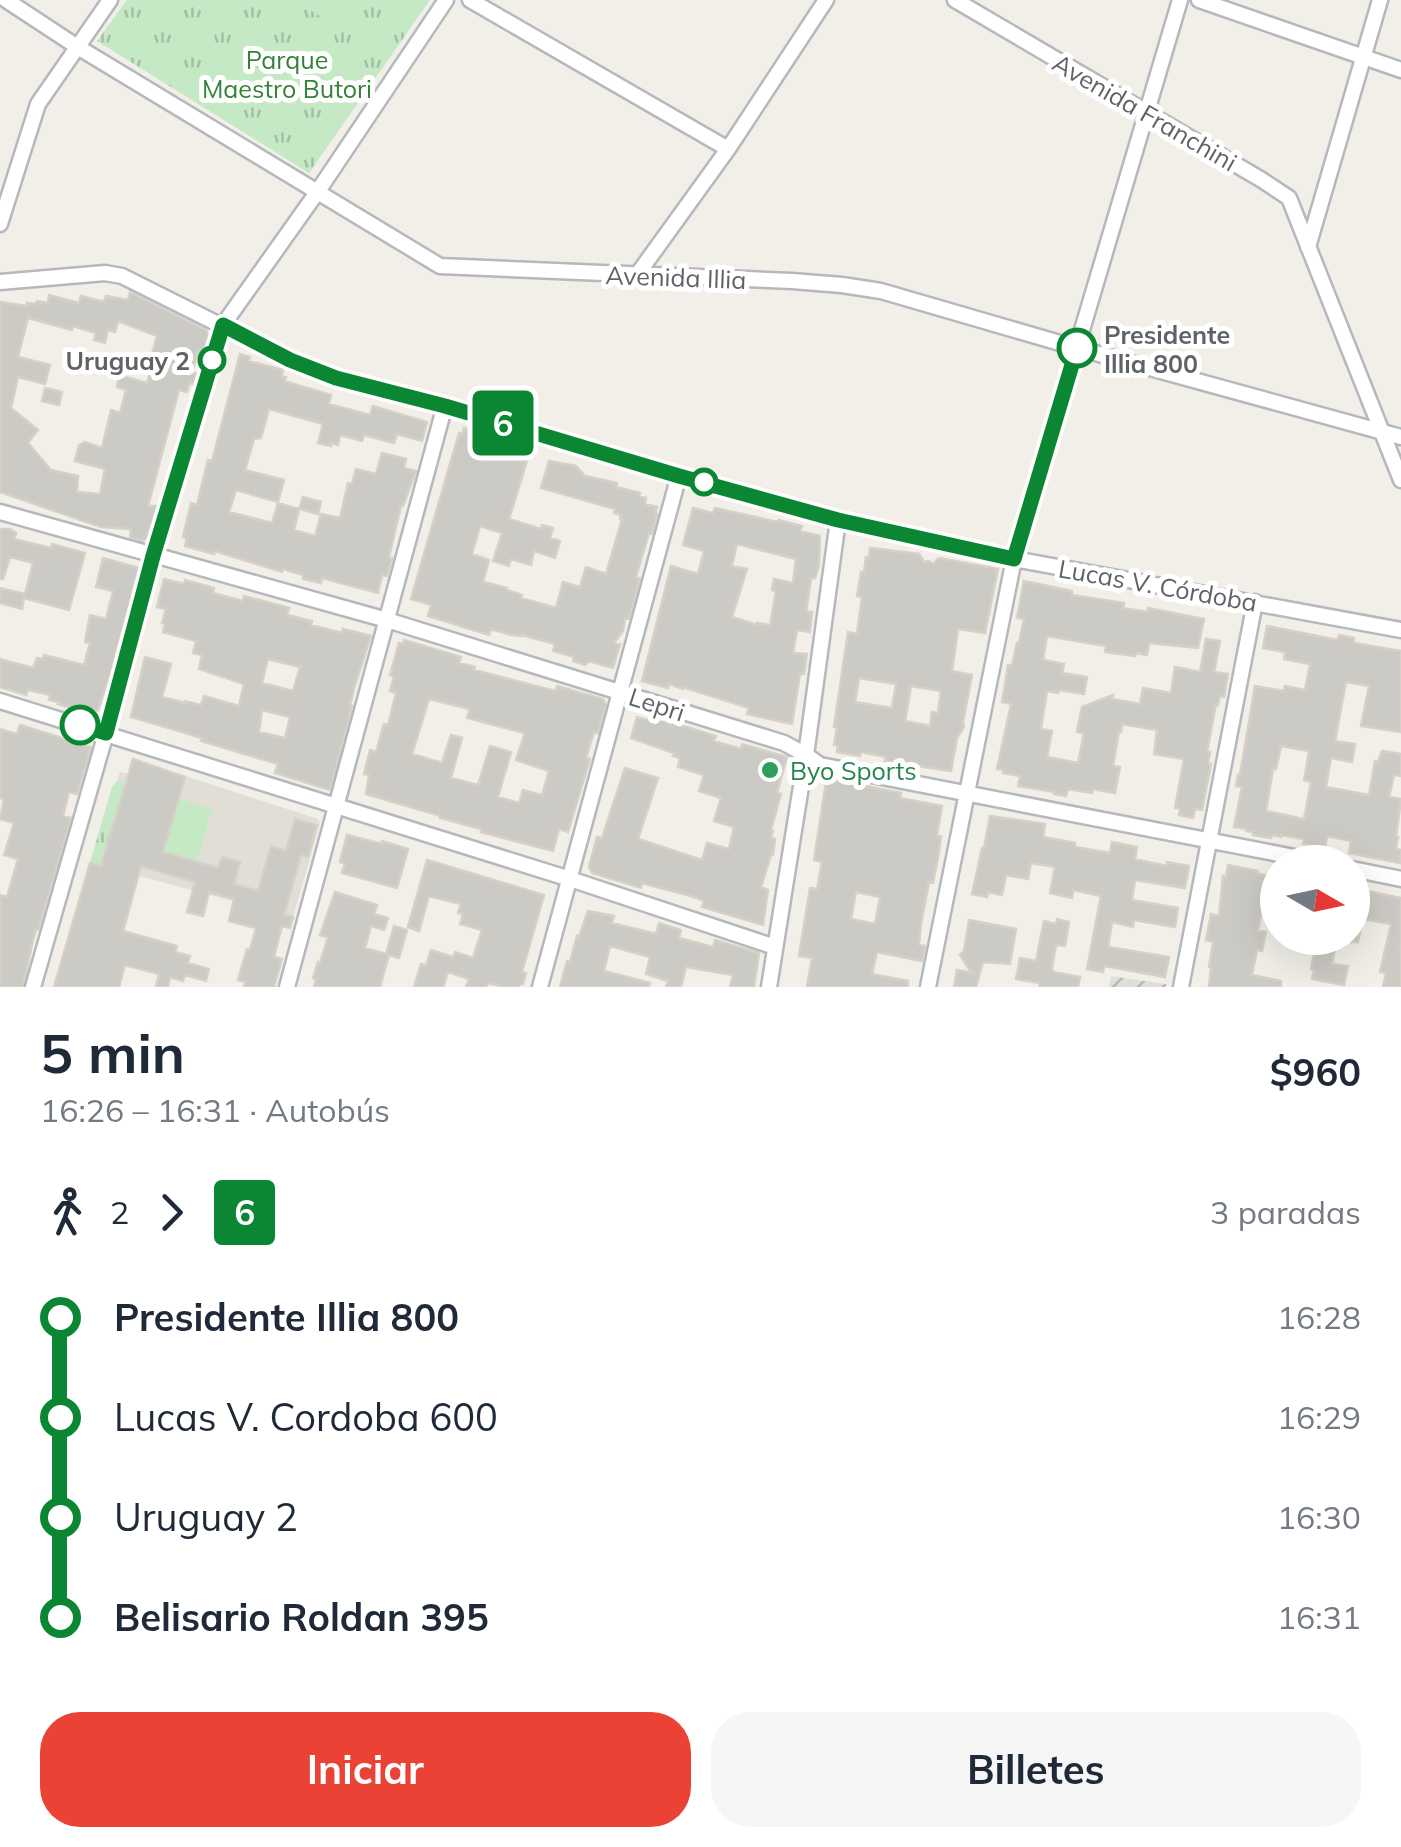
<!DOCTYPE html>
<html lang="es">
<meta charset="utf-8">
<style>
body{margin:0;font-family:Mulish,sans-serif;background:#f6f6f7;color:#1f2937;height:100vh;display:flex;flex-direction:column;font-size:38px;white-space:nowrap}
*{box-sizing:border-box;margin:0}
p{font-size:32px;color:#747a83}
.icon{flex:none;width:55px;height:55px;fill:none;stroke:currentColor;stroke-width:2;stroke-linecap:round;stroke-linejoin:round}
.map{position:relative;height:987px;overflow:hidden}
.details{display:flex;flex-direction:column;background:#fff;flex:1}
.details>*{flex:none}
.badge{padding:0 20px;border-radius:8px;font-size:35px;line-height:65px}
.needle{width:65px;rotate:99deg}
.buttons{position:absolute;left:1260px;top:845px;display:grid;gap:20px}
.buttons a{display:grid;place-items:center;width:110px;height:110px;border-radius:50%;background:#fff;box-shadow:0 10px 40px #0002;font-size:50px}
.map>.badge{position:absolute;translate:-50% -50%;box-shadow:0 0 0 5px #fff}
.legs{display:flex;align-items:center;gap:15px;height:110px;padding:0 40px;font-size:32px}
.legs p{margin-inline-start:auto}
.overview{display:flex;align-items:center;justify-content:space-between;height:170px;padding:0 40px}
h1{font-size:55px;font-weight:700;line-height:75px}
.button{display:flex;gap:20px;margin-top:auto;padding:20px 40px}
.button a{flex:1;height:115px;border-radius:40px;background:#ea4335;color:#fff;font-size:40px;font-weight:700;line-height:115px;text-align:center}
.button a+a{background:#f6f6f7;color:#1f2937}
ul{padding:0 40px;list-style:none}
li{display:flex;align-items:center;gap:35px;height:100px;font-size:38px}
li i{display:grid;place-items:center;width:15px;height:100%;margin:0 12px;background:currentColor}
li i::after{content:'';width:25px;height:25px;margin:-12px;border:8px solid;border-radius:50%;background:#fff}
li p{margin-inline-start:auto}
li:first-child i{background:linear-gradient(#0000 50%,currentColor 0)}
li:last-child i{background:linear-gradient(currentColor 50%,#0000 0)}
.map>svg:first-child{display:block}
.industrial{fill:url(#industrial-furrows)}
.education{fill:#e1ded6}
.grass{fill:url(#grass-tufts)}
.pitch{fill:#c5e8c5}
.building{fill:#cccac5;stroke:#d6d1c6;stroke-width:2.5;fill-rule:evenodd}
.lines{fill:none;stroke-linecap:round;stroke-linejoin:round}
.minor-casing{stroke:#b5b8bc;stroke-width:19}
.minor{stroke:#fff;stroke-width:14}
.line-1-casing{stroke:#fff;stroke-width:22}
.line-1{stroke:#0b8733;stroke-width:15}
.stop-1-dot{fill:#fff;stroke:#0b8733;stroke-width:5}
.leisure-dot{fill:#2e9e5b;stroke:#fff;stroke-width:4}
.labels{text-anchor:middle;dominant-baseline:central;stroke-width:10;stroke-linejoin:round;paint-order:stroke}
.park-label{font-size:25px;fill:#348238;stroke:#fff}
.street-label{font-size:25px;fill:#5f6368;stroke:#fff}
.stop-label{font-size:25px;font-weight:bold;fill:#5f6368;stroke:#fff;text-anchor:start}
.leisure-label{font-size:25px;fill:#27864d;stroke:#fff;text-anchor:start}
</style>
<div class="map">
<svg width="1401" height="987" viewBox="0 0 1401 987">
<defs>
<pattern id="industrial-furrows" width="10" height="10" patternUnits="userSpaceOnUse" patternTransform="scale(2.5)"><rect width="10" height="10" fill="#e0deda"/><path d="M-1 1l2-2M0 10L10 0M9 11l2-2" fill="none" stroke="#b9b8b5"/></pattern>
<pattern id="grass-tufts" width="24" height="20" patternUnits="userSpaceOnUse" patternTransform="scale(2.5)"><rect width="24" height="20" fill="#c5e8c5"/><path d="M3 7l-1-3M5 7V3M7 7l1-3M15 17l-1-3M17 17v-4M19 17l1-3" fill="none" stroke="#a3c0a4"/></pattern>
</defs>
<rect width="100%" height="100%" fill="#f1efe8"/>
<path class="industrial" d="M1111,976l55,8v3h-57z"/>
<path class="education" d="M133,759l185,60 2,4 -27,94 -203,-54 22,-76 4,-2 4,-13 9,2z"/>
<path class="grass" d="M127,0h303l-121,173 -212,-132z
M117,781l9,2 -25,83 -11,-3 22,-76z"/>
<path class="pitch" d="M295,0h72l-21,33z
M178,799l34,10 -15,53 -34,-10z"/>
<path class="building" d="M130,292l76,38 2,6 -4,16 -6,-1 -6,21 5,2 -3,11 -4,-2 -3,9 -8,-2 -31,116h9l-10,32 -5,3 -12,-4 1,-8 -30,-2 -101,-35v-190l27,4v-3l9,1 1,-3 11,2 1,-8 30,8 2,-7 23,6 2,-6 22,4zM28,318l44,12 1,-4 23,7 -2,7 11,3 3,-13 7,2 3,-11 39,15 -7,25 3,1 -6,21 -28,-8 -2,12 9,3 -6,23 -9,-3 -9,38 -17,-6 -6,3 -4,16 30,8 -5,25 -23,-2 1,-16 -27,-6 -23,-27 10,-13 -27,-22 7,-31 27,7 5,-19 -32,-8z
M240,354l10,3 -1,4 34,9 -1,6 4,1 -1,4 2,1 44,13 -2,9 41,11 3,-9 54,16 -5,19 -25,-7 -3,9 -30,-8 -2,6 -22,-6 -2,10 -6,-2 -1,3 -13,-3 5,-19 -54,-15 -8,29 -7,1 -9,31 39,10 -6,22 -42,-12 -7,22 43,11 6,-20 21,6 -5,21 21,6 6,-22 19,4 8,-35 4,1 4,-15 20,5 6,-21 24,6 -2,9 12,3 -13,35h-2l-12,51 3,1 -5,18 -5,-1 -4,18 -56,-15 -1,5 -18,-4v-4l-20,-6 -1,3 -67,-21 -1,3 -29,-8 2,-8 -4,-1 8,-34 6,2 11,-45 4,1z
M45,388l17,4 -3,13 -17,-4z
M464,428l15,6 -2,8 21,6 1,-4 30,10 -20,65 32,10 1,-4 11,3 -3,10 10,3 -5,17 -21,-7 -3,14 -20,-6 -2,7 -16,-5 9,-28 -22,-7 -8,28 17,6 -6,22 24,6v2l15,5 -1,3 35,10 7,-26 17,5 6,-20 20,7 16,-55h-2l1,-4 -7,-2 1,-4 -74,-21 8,-27 27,5 9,10 32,7 -1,4 24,6 -1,3 7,2 -1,6 12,3 -2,6 2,1 -5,20 -3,-1 -13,44 4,1 -11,41 -4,-1 -2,13 -9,12 6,1 -7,24 -24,-7 -4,4 -12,-4 1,-4 -21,-6 2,-7 -33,-9v1l-11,-1 -20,-6 -2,6 -61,-19 3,-11 -20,-6 48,-166h4z
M303,497l18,5 -3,12 -19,-5z
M693,508l20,5 2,-5 63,14 1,-2 23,6 -2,5 20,5 -1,29 -4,13h-4l-4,27v7h5l-2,20 -13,-2 -4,23 14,1 -3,20h-4l-8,50 -45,-10 2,-6 -66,-21v2l-14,-5 -1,4 -26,-7 29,-115 27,8 6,-23 -21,-6zM737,544l59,15 -3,24 -19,-4 -2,11 4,1 -6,34 -13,-2v2l-25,-8 15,-48 -15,-3z
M0,529h10l6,4 -2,6 37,9 1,-4 33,9 -16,57 -45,-12 -2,11 -22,-6v-15l25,6 8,-31 -23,-6 -7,22h-3z
M870,548l49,6 5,8 5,-1 4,3 6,-6 59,11 -13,64 -27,-4 -6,42 20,4 -9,47 1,5 -7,11 -6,33 -66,-10 1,-4 -25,-5 -1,4 -23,-4 1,-7h-4l3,-17 -3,-1 14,-95 9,2 5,-37 -5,-1 4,-24 3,1 2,-16 3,1zM859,678l37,6 -4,24 -37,-6zM911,686l30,5 -3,22 -6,-1 -2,14 -25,-5z
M103,558l36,10 -29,108 -12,34 -10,3 -30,-9 1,-2 -10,-2 1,-5 -22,-5 -2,5 -26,-8v-28l33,9 4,-10 6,1 1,-4 40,10 6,-22 -5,-1 5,-27 16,4 7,-28 -17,-4z
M164,579l20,5 1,-4 29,8 -1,5 30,8 1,-5 45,12 -2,7 25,6 -1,4 31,8 1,-4 28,7 -17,52 -4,17 2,1 -22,84 -55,-17 3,-9 -77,-23 1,-3 -71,-21 14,-60 26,7 -9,33 23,6v-2l16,4 3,-9 35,10 5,-22 -45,-15 3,-14 -9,-2 3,-12 -33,-9 2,-8 -3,-1 4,-14 -9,-2zM268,659l32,8 -7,24 -31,-8zM262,710l28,7 -5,21 -26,-6z
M1024,581l48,10v4l52,8 -1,5 25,4v-4l56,11 -6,29 -49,-5 -2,12 -11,-2 -1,3 -30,-4 1,-6 -59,-10 -4,24 21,4 -2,9 25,4 -3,17 -25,-4 -1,3 -11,-2 -6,38 11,2 -5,26 31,6 6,-30 -7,-1 5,-25 31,-12 -1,4 28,5 3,-16 28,5 4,-26 25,5 6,-33 14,2 -6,31 14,2 -4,23 -4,-1 -2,9 -2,-1 -9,48h3l-2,11 3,1 -9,46 -7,-1 -2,9 -14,-3 1,-7h-5l9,-49 -30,-5 3,-24 -35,-6 -1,8 -2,-1 -6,35 7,1 -5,26 -22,-4 -1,4 -24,-4 -2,7 -12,-2 1,-2 -37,-6 2,-10 -17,-3 1,-3 -7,-1 14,-65 -9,-2 6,-37h4l5,-22h2l5,-24 -7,-1z
M1267,626l71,14 1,-5 15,3v5l47,8v81l-40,-6 8,-40 -23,-4 -11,59 20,3 -3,18 -21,-4 -5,29 43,8 6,-34 3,1 4,-11 19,3v22l-7,-1 -5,22 12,2 -5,38h2l-2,12 5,1 -1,13 -51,-10 2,-12 -24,-5 -2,12 -22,-4 1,-5 -23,-4v2l-9,-2 -1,3 -18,-3v-3l-7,-1v-2l-12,-2 8,-40 -6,-1 2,-11h2l15,-89 29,5 1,-5 20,4 5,-26 -26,-5 1,-7 -22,-4zM1281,746l28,5 -5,29 7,2 -7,37 -38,-8 7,-42h3z
M404,640l57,17 -2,6 16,4 -1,3 81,21 2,-5 46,13 3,6 -8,28 -4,-1 -8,26 4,1 -22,73 -9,-3 -6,22 -72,-19v-3l-41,-11 1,-2 -75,-22 3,-19 -5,-1 6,-24 6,2 8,-28 4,1 8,-32 -6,-2 4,-15 -4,-1 9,-32 4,1zM429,699l41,10 -3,9 58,15 -9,27 33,11 -7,24 -19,-5 -4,13 -21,-6 13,-45 -21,-6 -12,39 -27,-7 11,-40 -11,-3 -9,28 -30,-9z
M637,717l16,5 1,-5 62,19 -2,5 27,8 1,-5 45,13 -10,36 4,1 -10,36 2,1 -2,7 4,1 -2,16h-2l-10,32 7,3 -5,35 -61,-18 2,-6 -13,-5 -49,-13 -1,5 -49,-15 -3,-6 8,-30 5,1 23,-70 33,10 -20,61 64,21 5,-17 22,6 5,-22 -20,-6 7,-23 -22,-7 5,-16 -26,-8 2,-9 -7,-2 1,-3 -43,-15z
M20,725l71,22 -14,47 -8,-2 -6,24 8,2 -33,112h-2l-3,10 -10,47h-23v-92l7,2 11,-38 -14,-4 10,-32 -14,-4 4,-20 -4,-1v-69l17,5z
M133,759l52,18 -22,75 55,16 4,-11 18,5 -6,22 24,7 13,-45 15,5 9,-32 22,6 -9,32 -7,-2 -17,60 9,2 -3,11 -8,-2 -8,31 8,2 -8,28h-30l1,-5 -7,-2 9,-31 3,1 6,-22 -27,-7 5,-22 -25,-7 -6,24 -16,-4 8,-30 -54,-16 -18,65 54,15 -2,6 15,4 -2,7 21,6 -3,12 -21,-6 -2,6 -13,-4 -2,10h-12l3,-13 -34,-9 -6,22h-65l36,-124 11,3z
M830,779l71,14 -1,5 42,8 -5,29 4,1 -2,16 -6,31 -4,-1 -8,42 -2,21 6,1 -3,15 -45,-9 -5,22 36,7v6h-101l5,-29 -13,-2 11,-68 7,1 5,-27 -8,-2 12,-78zM856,892l24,5 -5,27 -24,-5z
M990,816l55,8 -2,13 32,6v4l35,6 2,-11 25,5 -2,12 32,7v-4l22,4 -4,22 -50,-8 -3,20 46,8 -3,19 -41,-7 -1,7 -21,-5 -4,25 61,10 -4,20 -61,-11 -1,6 -16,-3 14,-73 -28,-6 -1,8 -22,-5 5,-26 -24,-4 -3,16 -22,-4 -4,20 -14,-3 -1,5 -15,-3 10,-46h2z
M347,835l35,9v-3l26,8 -11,39 -55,-15 3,-9 -5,-2z
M427,860l117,35 -22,77 4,1 -3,11h-3l-1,3h-15l-16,-4 -2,4h-20l3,-8 -21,-7 -5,15h-29l7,-23 5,2 5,-16 22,7 2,-5 18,6 9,-28 -22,-6 3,-10 -5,-1 3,-9 -32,-8 -10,35 -11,-4z
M1228,865l30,6v3l20,3v31l-15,-3 -5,25 8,2 -4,19 -5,-1 -5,25 29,6v6h-72l2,-19 -2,-1 4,-25 -7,-2 5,-26 8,2 4,-40 3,1z
M1352,888l49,10v89h-18l3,-14 -6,-1 11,-48 -28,-5 -5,23h-6z
M335,892l42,13 -3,9 14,4 -4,12 -13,-4 -6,22 21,6 8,-28 13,4 -8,28 -10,-3 -9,32h-66l2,-8 -3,-1 5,-16 2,1 8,-26 -8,-2z
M588,911l26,5 -2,7 44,11 3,-11 22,7 -2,8 34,9 2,-7 44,13 -5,34h-24l3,-12 -47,-8 -5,20h-15l2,-6 -22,-7 4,-17 -40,-11 -6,25 46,12 -1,4h-89l7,-26 3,1 7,-26 2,1z
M1057,919l12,3 -4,24 -9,-1 -4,23 1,4 27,5 -2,10h-39l1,-4 -24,-4 4,-21 16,3 8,-40 12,3z
M969,920l47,9 -6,35 -27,-2 -7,25h-22l3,-17 18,3 -4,-1 -11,-17 4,-4z
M1317,938h20l-5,26 16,2 -4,19 -32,-6 2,-9 -3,-1z"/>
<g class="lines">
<defs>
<path id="minor" d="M6,0l70,46 364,220 352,15 50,4 39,6 196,57 324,89
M470,0l258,149
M955,0l307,180 27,18 112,282
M1199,0l202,70
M0,224l38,-120 72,-104
M1308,247l72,-247
M637,275l91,-126 98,-149
M0,282l105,-9 17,3 168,84 46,18 109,27 234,70 159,45 176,39 387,71
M0,512l387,108 397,123 22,12 14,10 500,97
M0,701l570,178 205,68
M1352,869l49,10
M33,987l73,-254 47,-177 70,-231 95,-134 128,-191
M287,987l158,-582
M540,987l139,-512
M769,987l37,-232 32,-235
M928,987l86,-428 166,-559
M1181,987l74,-385"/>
</defs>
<use href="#minor" class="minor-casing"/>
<use href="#minor" class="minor"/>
</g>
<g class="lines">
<defs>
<path id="line-1" d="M80,725l26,8 47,-177 70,-231 67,35 46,18 109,28 234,70 159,44 176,39 63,-211"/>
</defs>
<use href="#line-1" class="line-1-casing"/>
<use href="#line-1" class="line-1"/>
</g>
<g class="stop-1-dot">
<circle cx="1077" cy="348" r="18"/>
<circle cx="212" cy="360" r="12"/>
<circle cx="704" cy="482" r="12"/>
<circle cx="80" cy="725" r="18"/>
</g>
<circle class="leisure-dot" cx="770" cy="770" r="10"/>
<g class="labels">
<g class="park-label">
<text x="287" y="59">Parque<tspan x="287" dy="29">Maestro Butori</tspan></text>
</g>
<g class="street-label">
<text transform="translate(1145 112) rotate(30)">Avenida Franchini</text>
<text transform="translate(676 277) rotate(2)">Avenida Illia</text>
<text transform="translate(1158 585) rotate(10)">Lucas V. Córdoba</text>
<text transform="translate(657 704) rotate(18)">Lepri</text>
</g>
<g class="stop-label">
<text x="1104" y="334">Presidente<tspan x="1104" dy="29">Illia 800</tspan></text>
<text x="190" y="360" text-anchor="end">Uruguay 2</text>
</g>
<g class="leisure-label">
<text x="790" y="770">Byo Sports</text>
</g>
</g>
</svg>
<div class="buttons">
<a><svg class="needle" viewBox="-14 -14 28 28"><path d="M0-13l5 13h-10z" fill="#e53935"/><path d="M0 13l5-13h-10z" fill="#747a83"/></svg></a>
</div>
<b class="badge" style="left:503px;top:423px;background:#0b8733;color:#fff">6</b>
</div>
<section class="details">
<div class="overview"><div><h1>5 min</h1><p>16:26 – 16:31 · Autobús</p></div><b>$960</b></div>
<div class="legs"><svg class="icon" aria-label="walk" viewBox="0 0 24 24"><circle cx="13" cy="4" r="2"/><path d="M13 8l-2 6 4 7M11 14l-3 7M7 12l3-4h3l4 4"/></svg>2<svg class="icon" aria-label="forward" viewBox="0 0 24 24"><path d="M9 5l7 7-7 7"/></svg><b class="badge" style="background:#0b8733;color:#fff">6</b><p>3 paradas</p></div>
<ul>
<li><i style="color:#0b8733"></i><b>Presidente Illia 800</b><p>16:28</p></li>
<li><i style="color:#0b8733"></i><span>Lucas V. Cordoba 600</span><p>16:29</p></li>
<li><i style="color:#0b8733"></i><span>Uruguay 2</span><p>16:30</p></li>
<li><i style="color:#0b8733"></i><b>Belisario Roldan 395</b><p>16:31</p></li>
</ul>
<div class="button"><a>Iniciar</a><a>Billetes</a></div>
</section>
